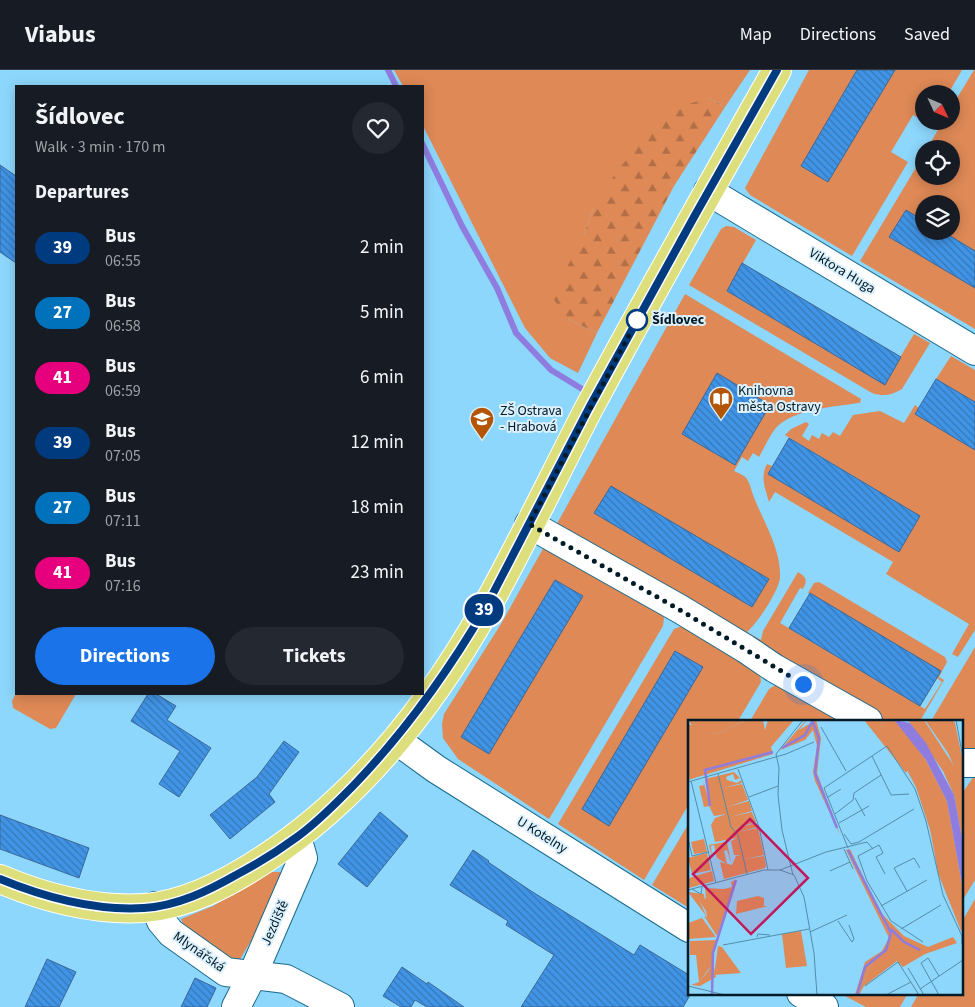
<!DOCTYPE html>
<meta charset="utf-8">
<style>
body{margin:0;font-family:"Source Sans 3",sans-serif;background:#242831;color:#f1f3f6;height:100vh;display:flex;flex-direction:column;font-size:19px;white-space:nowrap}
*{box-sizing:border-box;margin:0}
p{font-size:16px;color:#9ea1a6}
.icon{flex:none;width:28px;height:28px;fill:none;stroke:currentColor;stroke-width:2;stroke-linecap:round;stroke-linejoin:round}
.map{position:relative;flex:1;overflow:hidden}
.panel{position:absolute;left:15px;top:15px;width:409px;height:610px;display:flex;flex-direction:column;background:#171b24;border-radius:0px;box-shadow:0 2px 12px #0003}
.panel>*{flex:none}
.badge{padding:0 10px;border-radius:16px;font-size:18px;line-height:32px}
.needle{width:32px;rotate:134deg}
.buttons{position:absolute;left:915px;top:15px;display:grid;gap:10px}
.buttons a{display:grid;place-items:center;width:45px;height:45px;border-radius:50%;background:#171b24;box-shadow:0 2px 12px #0003;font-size:25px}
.you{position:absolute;width:25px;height:25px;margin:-12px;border:4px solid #fff;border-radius:50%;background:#1a73e8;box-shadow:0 0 0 8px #1a73e833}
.map>.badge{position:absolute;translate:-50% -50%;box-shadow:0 0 0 2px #fff}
h2{padding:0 20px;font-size:19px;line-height:45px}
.round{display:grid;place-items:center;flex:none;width:52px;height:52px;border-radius:26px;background:#242831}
.headline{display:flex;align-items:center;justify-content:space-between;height:85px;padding:0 20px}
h1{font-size:24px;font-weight:700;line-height:38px}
.button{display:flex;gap:10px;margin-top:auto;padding:10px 20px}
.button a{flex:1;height:58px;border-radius:30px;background:#1a73e8;color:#fff;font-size:20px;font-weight:700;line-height:58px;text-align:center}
.button a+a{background:#242831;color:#f1f3f6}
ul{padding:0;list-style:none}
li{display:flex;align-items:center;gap:15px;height:65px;padding:0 20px}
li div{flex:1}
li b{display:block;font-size:19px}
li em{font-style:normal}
li .badge{min-width:55px;font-weight:700;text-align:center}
header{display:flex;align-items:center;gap:30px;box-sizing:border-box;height:70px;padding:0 25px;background:#171b24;border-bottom:1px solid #363941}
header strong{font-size:24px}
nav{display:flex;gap:28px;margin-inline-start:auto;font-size:18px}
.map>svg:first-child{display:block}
.green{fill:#de8956;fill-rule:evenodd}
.forest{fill:url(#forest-firs)}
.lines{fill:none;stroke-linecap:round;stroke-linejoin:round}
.stream{stroke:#8f7cdf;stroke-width:6}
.building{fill:url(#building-back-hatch);stroke:#3b6896}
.minor-casing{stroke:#19698a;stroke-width:30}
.major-casing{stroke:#fff;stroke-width:30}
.minor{stroke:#fff;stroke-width:28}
.major{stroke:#dddf7d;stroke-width:28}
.line-casing{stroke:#fff;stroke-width:11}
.line{stroke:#003b80;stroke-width:8}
.walk{stroke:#001b28;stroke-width:5;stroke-dasharray:0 9}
.stop-dot{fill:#fff;stroke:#003b80;stroke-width:2.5}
.labels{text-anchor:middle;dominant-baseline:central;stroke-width:4;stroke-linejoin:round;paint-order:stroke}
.street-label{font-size:14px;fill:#001b28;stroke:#dcf1fc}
.stop-label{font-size:14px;font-weight:bold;fill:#001b28;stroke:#dcf1fc;text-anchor:start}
.poi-label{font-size:14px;fill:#001b28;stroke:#dcf1fc;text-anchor:start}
.inset-river{fill:none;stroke:#8f7cdf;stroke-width:2.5}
.inset-road{fill:none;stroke:#558ca7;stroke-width:1}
.view{fill:#c2185b;fill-opacity:0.15;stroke:#c2185b;stroke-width:2.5}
.inset-edge{fill:none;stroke:#001b28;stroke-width:2.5}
</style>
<header>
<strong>Viabus</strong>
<nav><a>Map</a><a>Directions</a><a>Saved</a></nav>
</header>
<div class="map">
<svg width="975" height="937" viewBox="0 0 975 937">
<defs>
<pattern id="forest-firs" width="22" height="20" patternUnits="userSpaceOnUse" patternTransform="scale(1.25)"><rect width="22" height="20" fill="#de8956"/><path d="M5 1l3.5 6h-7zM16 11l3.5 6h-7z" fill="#b26f47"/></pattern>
<pattern id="building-back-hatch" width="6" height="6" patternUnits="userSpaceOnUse" patternTransform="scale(1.25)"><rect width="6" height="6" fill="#4194e5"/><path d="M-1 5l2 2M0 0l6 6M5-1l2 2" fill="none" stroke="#3478ba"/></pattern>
</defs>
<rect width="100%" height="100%" fill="#8dd7fc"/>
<path class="green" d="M394,0h356l-25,37 -16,-9 -115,109 -10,27 -16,85 29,14 -19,40 -28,-15 -25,-30 -102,-202 -1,-40h-19z
M809,0h153l-14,24h-24v3l-7,11 7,4v9l-11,-6 -22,37 17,10 -56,94 -102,-61 -5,-7z
M974,0h1v259l-115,-68 64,-107v22h27v-27h-24l16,-28h8v-13zM924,134h27v27h-27z
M726,156l8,1 22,13 -29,51 157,93 30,-50 16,9 -28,46c-10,6 -19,8 -30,4l-183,-108 32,-56z
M685,224l176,105 -1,4h-2c-25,4 -66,6 -83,26 -6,8 -11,19 -16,28l-6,-4 -5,8 -6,-4 -8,14c4,2 10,4 13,8 4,6 5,15 8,21 10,24 26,50 25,77 0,12 -23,47 -33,55l14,8 2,-9 35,-59c8,5 10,8 5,17l-3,-1 -20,35 145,86 17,-27 -5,-4 4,-7 -133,-78 6,-10 5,-1 126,75 2,5 -8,15 5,3 -24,41h-170l19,-32 8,-5 -17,-11 1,9 -23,39h-49v83l-45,76 -86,-56 116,-195 8,-3 -20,-12 2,4 -1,8 -114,193 -91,-60 -15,-21 -1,-14 2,-10 57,-90z
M951,286l24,14v32l-39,-23z
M915,335l4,3 -3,6 59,36v180l-17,27 -6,-3 17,-30 -83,-50 7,-12 -118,-70 -6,10c-4,-14 -9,-25 -2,-38l5,2 -4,8 131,77 21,-35 -135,-81 6,-6 15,-7 3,2 -7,12 7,5 3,-6 7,4 3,-6 7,4 4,-5 7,4 13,-21 27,-4 24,12z
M975,577v233l-14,23v-108l13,-19 -13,2v-57h-30z
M16,623v1h60l-20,34 -6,1 -37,-21 -1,-7z
M689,753v85l-37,-23z
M270,802h12l-24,57 -22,37 -49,-33 -6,-14 32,-13z
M975,829v108h-64l8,-14h42v-70z
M844,923h64l-8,14h-34l-23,-12z"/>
<path class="forest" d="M709,28l16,9 -51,79 -77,147 -29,-14 -16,-22 32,-63 10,-27 23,-36 39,-46 32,-21z"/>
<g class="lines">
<path class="stream" d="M388,0l8,16
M422,73l40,83 35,62 19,45 35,37 36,22"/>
</g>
<path class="building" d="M857,0h38l-67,112 -27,-16z
M0,95l16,11v87l-16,-11z
M906,140l18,11v10h18l33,20v37l-86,-51z
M742,193l159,94 -16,28 -158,-94z
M717,303l53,32 -35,60 -53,-31z
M936,309l39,23v48l-60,-36z
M789,368l131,78 -21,36 -131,-78z
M611,416l158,93 -17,28 -158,-94z
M555,510l28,16 -94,158 -28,-17z
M810,523l131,78 -21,35 -131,-78z
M675,581l28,16 -94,159 -27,-17z
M148,624h8l20,12 -9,14 44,28 -32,49 -20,-13 21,-33 -49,-30z
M284,671l15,11 -30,42 6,8 -45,37 -20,-24 47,-38z
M380,742l28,24 -41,51 -29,-23z
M0,745l89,33 -10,30 -79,-29z
M473,780l16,11 -1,1 43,29 103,64 6,-10 49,30v22l-6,10h-162l33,-52 -48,-30 2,-4 -58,-36z
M47,889l29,13 -17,35h-34z
M402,897l25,17 1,-2 36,25h-37l-12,-7 -4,7h-10l-18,-11z
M195,908l21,10 -9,19h-26z"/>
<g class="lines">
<defs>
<path id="minor" d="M708,121l267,160
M529,454l151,85 66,40 28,19 94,53
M396,670l40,29 253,159
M961,693h14
M155,836l6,15 10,12 55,39 60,7 54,28
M801,923l23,14
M236,937l16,-31 51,-118 -6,-21"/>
<path id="major" d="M0,809c45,19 94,32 144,29 43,-3 84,-25 119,-48 95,-62 168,-154 223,-252 36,-65 68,-132 102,-198 61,-114 125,-227 189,-340"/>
</defs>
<use href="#minor" class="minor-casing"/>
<use href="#major" class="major-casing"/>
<use href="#minor" class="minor"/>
<use href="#major" class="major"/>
</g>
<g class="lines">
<defs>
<path id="line" d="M0,809c46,19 94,32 144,29 33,-2 64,-17 92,-33 21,-11 42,-24 61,-38 21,-15 38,-33 56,-51 53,-55 95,-114 133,-179l103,-199 105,-191 83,-147"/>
</defs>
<use href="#line" class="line-casing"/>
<use href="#line" class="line"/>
<path class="walk" d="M637,250l-108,204 151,86 123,74"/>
</g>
<defs>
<symbol id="library-pin" viewBox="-11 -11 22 30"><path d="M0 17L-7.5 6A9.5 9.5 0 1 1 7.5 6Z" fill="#b35505" stroke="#dcf1fc"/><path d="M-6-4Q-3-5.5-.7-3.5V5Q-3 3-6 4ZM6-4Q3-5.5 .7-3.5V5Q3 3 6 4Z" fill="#fff"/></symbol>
<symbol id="school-pin" viewBox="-11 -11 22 30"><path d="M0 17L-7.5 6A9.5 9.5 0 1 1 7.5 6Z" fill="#b35505" stroke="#dcf1fc"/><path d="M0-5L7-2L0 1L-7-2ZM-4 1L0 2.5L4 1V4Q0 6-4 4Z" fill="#fff"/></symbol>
</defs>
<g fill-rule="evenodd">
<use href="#library-pin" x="707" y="315" width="28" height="38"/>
<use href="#school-pin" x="468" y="335" width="28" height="38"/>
</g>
<circle class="stop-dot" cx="637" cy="250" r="10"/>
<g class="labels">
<g class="street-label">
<text transform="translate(842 201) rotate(31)">Viktora Huga</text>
<text transform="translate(542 765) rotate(32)">U Kotelny</text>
<text transform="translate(275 853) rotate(-66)">Jezdiště</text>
<text transform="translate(199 882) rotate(35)">Mlynářská</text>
</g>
<g class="stop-label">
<text x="652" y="250">Šídlovec</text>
</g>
<g class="poi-label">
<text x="738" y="321">Knihovna<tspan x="738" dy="16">města Ostravy</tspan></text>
<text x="500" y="341">ZŠ Ostrava<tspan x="500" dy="16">- Hrabová</tspan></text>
</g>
</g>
<g transform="translate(688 650)">
<rect width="275" height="275" fill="#8dd7fc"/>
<path d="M0,0h58l-29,14 -24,-7zM192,0h14l16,19 16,21 21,41 16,89v50v-10l-47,-143zM220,0h16l34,52 5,15v57l-9,-49 -11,-24zM46,52l6,6 -5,2 -2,-6 -7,3 1,3 10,3 4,-3 1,3 -19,5 19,-4 6,16 -21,7 22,-6 3,10 -22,6 22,-5 4,10 -23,7 23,-6 2,4 -21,5 21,-4 4,18 -19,5 19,-5 2,9 -19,4 19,-3 2,9 -1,3 -41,11 -4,-17 12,3 4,-9 5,-1h-7l-3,-14 6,-3 -22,4 -4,-17 4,-7 11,-4 -12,2 -5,-10 -5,1 -5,-21 5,-1 -1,-5 8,28 -6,-29zM16,119l3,13 -13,2 -3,-12zM42,121l-3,1 4,21 -4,-13 -3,1 3,13 -10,-6 -3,-13 -3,1 1,13 -3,-14zM19,133l4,17 -19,4 -4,-16zM24,151l2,10 -25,7v-10zM47,160v6l-18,50 -13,-20 3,1 -1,-6 -6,-9 6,-4 -1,-10 19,1 8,-2 -1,-5zM70,176l6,2v8h4l-32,8 1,-13zM113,211l6,35 -21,2 -4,-34zM29,220l-6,26 -12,16 -3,-27h-6v-14zM30,226l4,1 19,26 -27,2zM200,231l9,10 -33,25 -5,9 11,-30z" fill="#de8956"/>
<path d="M58,0h17l2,10 3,-10h26l-23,27 2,7 -85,26v-56l29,10zM118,0h1l-8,10 17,-10 5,18 -4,35 23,62 -25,-54 -2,-9 4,-26 -4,-16 -8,10 -25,10zM176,0h16l28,49 -2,4zM237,0h28l2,3 8,39v24l-15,-33zM241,103l34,107 -2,1 -23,-58zM162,129l30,63 24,24 24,11 25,-10 4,6 -32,11 -22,13 -15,-15 -18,13 -11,30h-4l10,-33 17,-11 7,-13 -43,-88zM0,172l16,2 1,7 -5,1 7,15zM24,239l4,18 -16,9 -9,-1 8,-3 10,-12z" fill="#de8956"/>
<path d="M14,198l14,19 -28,2v-16z" fill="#de8956"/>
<path d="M206,0l16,3 16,20 28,52 9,49v46l-16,-89 -21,-41z" fill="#8f7cdf"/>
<path class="inset-river" d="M125,2l6,17 -4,34 22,55M94,28l23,-13 8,-15M22,86l-5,-36 68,-18M160,130l43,83 -5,17 -21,17 -8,28M203,209l13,13 16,8M24,275l1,-42 23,-73"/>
<path class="inset-road" d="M268,0l7,38M133,7l25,44M88,34l3,14 -1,27 4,35 11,45M88,34l27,-34M184,36l19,39 18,-1M50,49l21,58 9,43M30,54l13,53 7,8 9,39M3,61l25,102M0,62l98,-28 28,-12M61,77l29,-11M140,77l13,-8M167,78l10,18M147,94l18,-14 1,-7 27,-18M151,103l30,-17M156,114l7,10 8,-2 55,-33M0,118l4,18 17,-4M160,128l-24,-60 63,-42 28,43 11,32 17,74 19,41v8M156,129l9,20M92,150l46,-18 41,-10 6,7M142,151l20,-9M197,154l-9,-17 7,-4 -4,-8 -21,11 9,25 24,40 32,21M4,169l9,5 1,-7M0,170l76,-20h16l14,5 10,22 10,56 3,42M219,171l-13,-23 20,-10 6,10M193,186l46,-26M150,201l14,21 2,-3 -5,-14M213,209l40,-24M122,212l37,-17M69,217l1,-3 12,1M35,225l86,-16M220,248l16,27M251,256l-11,-18 -7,5 18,32M0,266l37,9M177,266l33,-24 21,33M232,269l43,-29M198,275l25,-13"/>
<path class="view" d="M62,99l58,59 -57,56 -58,-60z"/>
<rect width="275" height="275" class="inset-edge"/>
</g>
</svg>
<div class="buttons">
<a><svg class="needle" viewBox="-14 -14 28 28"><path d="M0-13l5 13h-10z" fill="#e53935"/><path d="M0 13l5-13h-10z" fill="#9ea1a6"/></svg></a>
<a><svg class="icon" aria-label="locate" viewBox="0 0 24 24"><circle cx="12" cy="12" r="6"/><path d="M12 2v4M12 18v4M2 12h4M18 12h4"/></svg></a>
<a><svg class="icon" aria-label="layers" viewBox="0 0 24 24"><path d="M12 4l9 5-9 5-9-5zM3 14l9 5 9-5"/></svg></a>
</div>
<div class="you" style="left:803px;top:614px"></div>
<b class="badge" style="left:484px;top:540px;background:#003b80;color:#fff">39</b>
<section class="panel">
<div class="headline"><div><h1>Šídlovec</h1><p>Walk · 3 min · 170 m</p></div><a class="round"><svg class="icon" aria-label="heart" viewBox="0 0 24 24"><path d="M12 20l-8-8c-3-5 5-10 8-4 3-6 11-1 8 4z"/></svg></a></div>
<h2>Departures</h2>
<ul>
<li><span class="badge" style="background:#003b80;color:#fff">39</span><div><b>Bus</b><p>06:55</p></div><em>2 min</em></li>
<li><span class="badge" style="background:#0072bc;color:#fff">27</span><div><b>Bus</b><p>06:58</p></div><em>5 min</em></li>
<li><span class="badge" style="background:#e6007e;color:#fff">41</span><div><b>Bus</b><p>06:59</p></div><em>6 min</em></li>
<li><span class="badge" style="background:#003b80;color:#fff">39</span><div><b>Bus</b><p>07:05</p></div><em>12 min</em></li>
<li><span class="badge" style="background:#0072bc;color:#fff">27</span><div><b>Bus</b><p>07:11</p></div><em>18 min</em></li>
<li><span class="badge" style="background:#e6007e;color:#fff">41</span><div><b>Bus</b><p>07:16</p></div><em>23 min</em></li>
</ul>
<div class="button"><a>Directions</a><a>Tickets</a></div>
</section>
</div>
